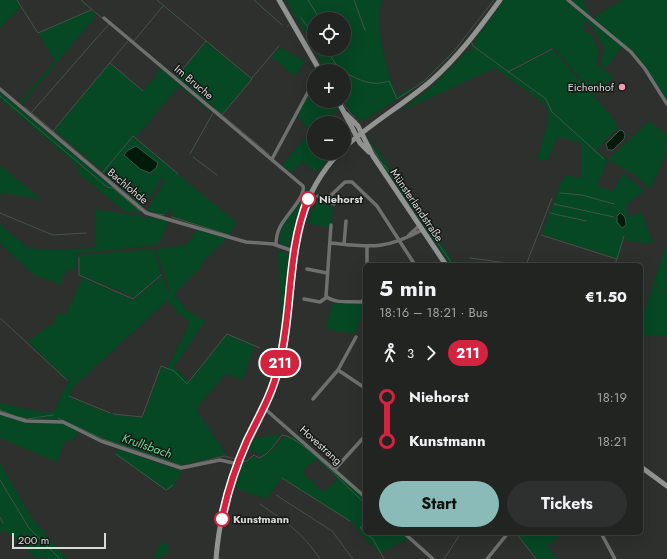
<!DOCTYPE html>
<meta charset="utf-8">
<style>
body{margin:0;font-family:Jost,sans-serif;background:#2e302f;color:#f1f3f6;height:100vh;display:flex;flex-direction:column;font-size:15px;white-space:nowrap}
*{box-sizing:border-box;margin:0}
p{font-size:13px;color:#a2a4a5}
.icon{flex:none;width:22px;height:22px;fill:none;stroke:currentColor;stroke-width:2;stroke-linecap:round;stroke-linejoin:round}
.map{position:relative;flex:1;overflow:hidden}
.sheet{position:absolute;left:363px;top:263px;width:280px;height:272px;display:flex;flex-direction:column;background:#222422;border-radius:6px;box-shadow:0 4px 16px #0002,0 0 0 1px #3f4140}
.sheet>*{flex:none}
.badge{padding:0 8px;border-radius:13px;font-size:14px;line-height:26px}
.controls{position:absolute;left:307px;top:12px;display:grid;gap:8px}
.controls a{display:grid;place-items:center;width:44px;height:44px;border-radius:50%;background:#222422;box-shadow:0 4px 16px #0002,0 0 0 1px #3f4140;font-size:20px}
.scale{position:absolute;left:12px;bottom:10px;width:94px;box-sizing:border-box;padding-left:4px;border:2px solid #d8dad9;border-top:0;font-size:11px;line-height:14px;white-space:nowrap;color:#d8dad9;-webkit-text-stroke:3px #161816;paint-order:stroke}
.map>.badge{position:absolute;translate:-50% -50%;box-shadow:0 0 0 2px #fff}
.legs{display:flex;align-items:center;gap:6px;height:44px;padding:0 16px;font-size:13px}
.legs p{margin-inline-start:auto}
.head{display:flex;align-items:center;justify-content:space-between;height:68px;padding:0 16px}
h1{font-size:22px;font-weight:700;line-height:30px}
.primary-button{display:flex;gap:8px;margin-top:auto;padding:8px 16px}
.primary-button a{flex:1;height:46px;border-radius:24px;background:#8bbbb9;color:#111;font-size:16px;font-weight:700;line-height:46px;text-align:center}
.primary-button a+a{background:#2e302f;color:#f1f3f6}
ul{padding:0 16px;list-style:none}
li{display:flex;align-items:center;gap:14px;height:44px;font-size:15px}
li i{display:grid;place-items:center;width:6px;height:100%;margin:0 5px;background:currentColor}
li i::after{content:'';width:10px;height:10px;margin:-5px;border:3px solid;border-radius:50%;background:#222422}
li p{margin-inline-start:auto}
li:first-child i{background:linear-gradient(#0000 50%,currentColor 0)}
li:last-child i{background:linear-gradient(currentColor 50%,#0000 0)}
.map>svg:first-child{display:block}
.green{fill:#064724;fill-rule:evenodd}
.water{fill:#021a0a;stroke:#425448}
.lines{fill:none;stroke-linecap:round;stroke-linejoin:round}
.stream{stroke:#425448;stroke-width:1}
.street{stroke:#6e6f6e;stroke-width:3.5}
.secondary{stroke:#919491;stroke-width:5}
.line-1-casing{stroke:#fff;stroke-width:9}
.line-1{stroke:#d4233e;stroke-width:6}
.poi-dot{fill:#f29ab0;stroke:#161816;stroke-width:1.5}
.stop-1-dot{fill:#fff;stroke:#d4233e;stroke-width:2}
.labels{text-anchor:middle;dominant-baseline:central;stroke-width:3;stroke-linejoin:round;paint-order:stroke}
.street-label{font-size:11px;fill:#d8dad9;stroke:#161816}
.poi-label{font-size:11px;fill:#d8dad9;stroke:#161816;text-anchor:end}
.stop-label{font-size:11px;font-weight:bold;fill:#d8dad9;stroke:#161816;text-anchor:start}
.water-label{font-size:12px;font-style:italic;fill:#70dc97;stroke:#161816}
</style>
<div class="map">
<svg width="667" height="559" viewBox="0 0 667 559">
<rect width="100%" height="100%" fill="#2d302d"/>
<path class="green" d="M0,0h18l3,6 -21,22z
M286,0h97c-12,17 6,78 14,96l13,-8 1,3 -49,30c-21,-14 -18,-27 -18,-50h-17l-13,-22h30v-30h-30v30z
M504,0h61l57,46 -16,22 -6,-4 5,-15 -13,-23 -7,-6 -1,11 8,4 7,17 -3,12 18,13 -19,18 -42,-48 -45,24 2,1 42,-23 64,72 1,8 -20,21 11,10 41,-39 18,14c0,21 -8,36 -17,54l-15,-14 -27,-15 -11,25 16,7 10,-19 21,17 -19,16 4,11 12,-5 12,32 -29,-4 2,-8 -2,4 -7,22 -75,-24 20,-54 6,-5 14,3v-35l-25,-6 -9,22 -11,1c5,-18 14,-36 9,-55l-51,-37 -96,44 34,-26 34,-35h3l5,-6 -2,-2z
M570,0h13l8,17z
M623,0h44v100l-26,-39 -39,-35 1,-3 -3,1 -6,-5 1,-3z
M91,10l6,5 -75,89 -2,-2 35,-41 -17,-28z
M206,42l45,37 -29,35 -45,-37z
M280,47l25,15 -10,14 -24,-19z
M110,63l33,28 18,-22 49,41 -1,1 -30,-25 -43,51 -3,-2 -19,24 19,-22 103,85 -7,13 -56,-18 -2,-9 -5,7 -19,-5 18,-30 -3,-2 -19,29 -88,-77zM127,151l22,6 9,6 -7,9 -27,-17z
M314,84v17h20l5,9 -13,9 2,4h-14v30h20l-15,17 -1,-1 -2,3 -14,-11 -10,12 -10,-8 28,-33 -13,-17z
M0,92l141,119 -2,2 -15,-2 -47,-39 3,-4 -80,-69z
M368,136l88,129h-6l-67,-99z
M0,165l41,34 -41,-6z
M307,189l1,1 -12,30 -7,25 -2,2 -8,-5 3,-16z
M318,197l15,10 -3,21 -23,-5z
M95,209l74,12 -11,24 -81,8 -1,17h-8l-4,5 -3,10 -28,-11 -33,-31v-19l27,23 19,3 50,-2z
M198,229l27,8v3l-24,23 2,2 -29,29 13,16 18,11 -31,46 15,15 38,-47 27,11 -11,34 -17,-6 -27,31 -2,6 28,41 -2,3 -41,10 -79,-26 1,-3 -2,-1 -2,4 -20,-9 -7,10 -8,1 -8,21 -57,-24v-35l46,10 8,-2 11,-23 5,-6 -42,-41 27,-19 1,-7 11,-2 15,-35 52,22 28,-24 6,17 2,-2 -14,-42 30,-4zM168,300l10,13 12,9 -23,47 -5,-2 -19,51 -33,-4 -41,-17 4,-10z
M667,244v47l-14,-7z
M154,249l7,25 -26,23 -56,-22v-18l2,-2z
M281,250l8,5 -7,81 -8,39 -1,-1c11,-43 8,-78 5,-122z
M653,285l14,7v44l-26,-1v-13z
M332,303l28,1 2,2 -2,15 -5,13 -29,-5z
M280,434l-5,11 -12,11 -15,-7 5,-10z
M284,436l9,3 2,-2 70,62v34h37l5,5 -1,2 -27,13 -21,-22 -4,-8 -72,-45 -16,21 -29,-10 -1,-5 7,-20 10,-8 8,3 15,-13zM316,459l22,20 -15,13 -21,-20z
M117,449l65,22 -8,14 -6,6 -53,-37z
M0,463l34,58 34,38h-31l-32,-29 -5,3v-15l4,5 -4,-8z
M517,533h47l-17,13 10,13h-20z
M161,542l9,4 -4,9 -4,-1 -2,5h-7z"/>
<path class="water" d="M620,130l3,1 2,4 -1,4 -11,11h-5l-2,-6z
M136,146l22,17 -2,5 -6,5 -10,-4 -16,-14 3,-4z
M620,213c5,2 6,7 6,12l-4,3 -5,-6v-6z"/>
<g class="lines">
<path class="stream" d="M17,0l21,33 53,-23
M81,0l21,18
M157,0l95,79 -30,36
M254,0l28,25
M282,0l41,71
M308,0l12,19
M354,0l11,30
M301,18l13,17
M287,27l2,-2
M134,41l29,-35
M472,43l1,3 73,53 6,13 52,47
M326,49l13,20 3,2
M110,63l33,28
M344,72c15,8 28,15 45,9l8,18 26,-17 31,-31 40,-51
M508,72l44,-23
M177,76l29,-35
M252,78l27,-32
M0,96l107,91 6,1 27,23
M341,101l16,20
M25,107l118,101 7,5 14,2
M215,109l54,45
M32,112l77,-88
M53,131l75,-90
M370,144l13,21 2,1 68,99
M190,154l23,-41
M193,157l24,18
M103,172l30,-36 45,38
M560,193l22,2 32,9
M554,204l60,13
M0,213l53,22 33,-2
M550,213l36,8
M172,217l57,18
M541,235l76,24
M300,236l14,-41
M298,249l1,-6
M79,257v18l54,24 28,-24
M470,258l52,7
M526,265l26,-67
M615,265l9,-29
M0,318l67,62
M290,324l6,-68
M69,396l41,17
M0,410l15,6
M113,414l29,3 19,-51 13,5 13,13 40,-50 33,14
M18,417l9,2 26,-4
M58,418l45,21 79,27 5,-1
M116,454l50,36 7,-5
M242,462l5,-1 7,-6 5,3c11,-4 16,-15 23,-23 21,2 64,53 83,68
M641,463l3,2
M192,464l32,-8 12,3
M282,478l68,43
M0,480l29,48 31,31
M276,495l56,36 21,28
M260,504c27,19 41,27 60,55
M0,517l3,6
M365,532l-5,-4 5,-5
M365,533l8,6 11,20
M516,533l20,26
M219,559v-2
M444,559l17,-26"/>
<path class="street" d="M568,0l63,52 14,17 22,35
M104,18l199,168c3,11 -18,30 -23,41 -3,6 -4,11 -4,18
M0,89l146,124 100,29 27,2 20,7
M272,159l42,-78
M318,196l16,8
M326,200l19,-18h7l25,24 38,59
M331,225l-5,71c7,8 26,5 35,6l4,-3
M409,235l10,-9
M331,243c40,4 54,7 91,-13
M344,244l2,-23
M367,247v18
M307,269l20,4
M304,299l16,3 7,-5
M338,370l27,18
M313,399l25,-29 18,-33
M264,408l101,89
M0,413l26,8 37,1 38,19 80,27 39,-8 18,4
M335,469l30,-33
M404,533l29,26
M601,533l14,26
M487,559l21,-26"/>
<path class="secondary" d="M279,0l41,71
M338,101l22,42 9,9
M346,114l12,12 15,30 73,109
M344,148c27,-25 59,-43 87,-67 27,-24 48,-52 69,-81
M641,467l26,19
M216,559c3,-40 14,-80 31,-117 11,-24 24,-46 31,-72 21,-76 0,-153 61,-217"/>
</g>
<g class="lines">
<defs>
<path id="line-1" d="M222,519c5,-27 14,-53 25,-78 11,-23 25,-46 31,-72 15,-56 8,-115 30,-170"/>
</defs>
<use href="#line-1" class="line-1-casing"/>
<use href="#line-1" class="line-1"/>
</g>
<circle class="poi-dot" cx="622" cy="87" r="4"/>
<g class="stop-1-dot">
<circle cx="308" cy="199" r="7"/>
<circle cx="222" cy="519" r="7"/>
</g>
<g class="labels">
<g class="street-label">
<text transform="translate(194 82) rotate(40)">Im Bruche</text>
<text transform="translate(128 186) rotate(40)">Bachlohde</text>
<text transform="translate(417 205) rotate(56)">Münsterlandstraße</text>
<text transform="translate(321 445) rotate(42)">Hovestrang</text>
</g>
<g class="poi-label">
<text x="614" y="87">Eichenhof</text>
</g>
<g class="stop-label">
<text x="319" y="199">Niehorst</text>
<text x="233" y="519">Kunstmann</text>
</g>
<g class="water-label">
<text transform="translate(147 446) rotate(19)">Krullsbach</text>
</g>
</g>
</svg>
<div class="controls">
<a><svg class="icon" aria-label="locate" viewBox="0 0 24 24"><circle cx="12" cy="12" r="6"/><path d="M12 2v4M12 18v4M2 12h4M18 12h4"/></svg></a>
<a>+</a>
<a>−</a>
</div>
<div class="scale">200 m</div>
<b class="badge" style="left:280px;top:363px;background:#d4233e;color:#fff">211</b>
<section class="sheet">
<div class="head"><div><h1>5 min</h1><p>18:16 – 18:21 · Bus</p></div><b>€1.50</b></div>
<div class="legs"><svg class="icon" aria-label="walk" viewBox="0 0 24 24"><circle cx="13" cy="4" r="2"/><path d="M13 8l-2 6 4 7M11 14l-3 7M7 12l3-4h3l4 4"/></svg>3<svg class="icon" aria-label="forward" viewBox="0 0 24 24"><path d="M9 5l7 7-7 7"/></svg><b class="badge" style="background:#d4233e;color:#fff">211</b></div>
<ul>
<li><i style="color:#d4233e"></i><b>Niehorst</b><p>18:19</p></li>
<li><i style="color:#d4233e"></i><b>Kunstmann</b><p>18:21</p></li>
</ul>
<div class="primary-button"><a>Start</a><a>Tickets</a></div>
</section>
</div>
